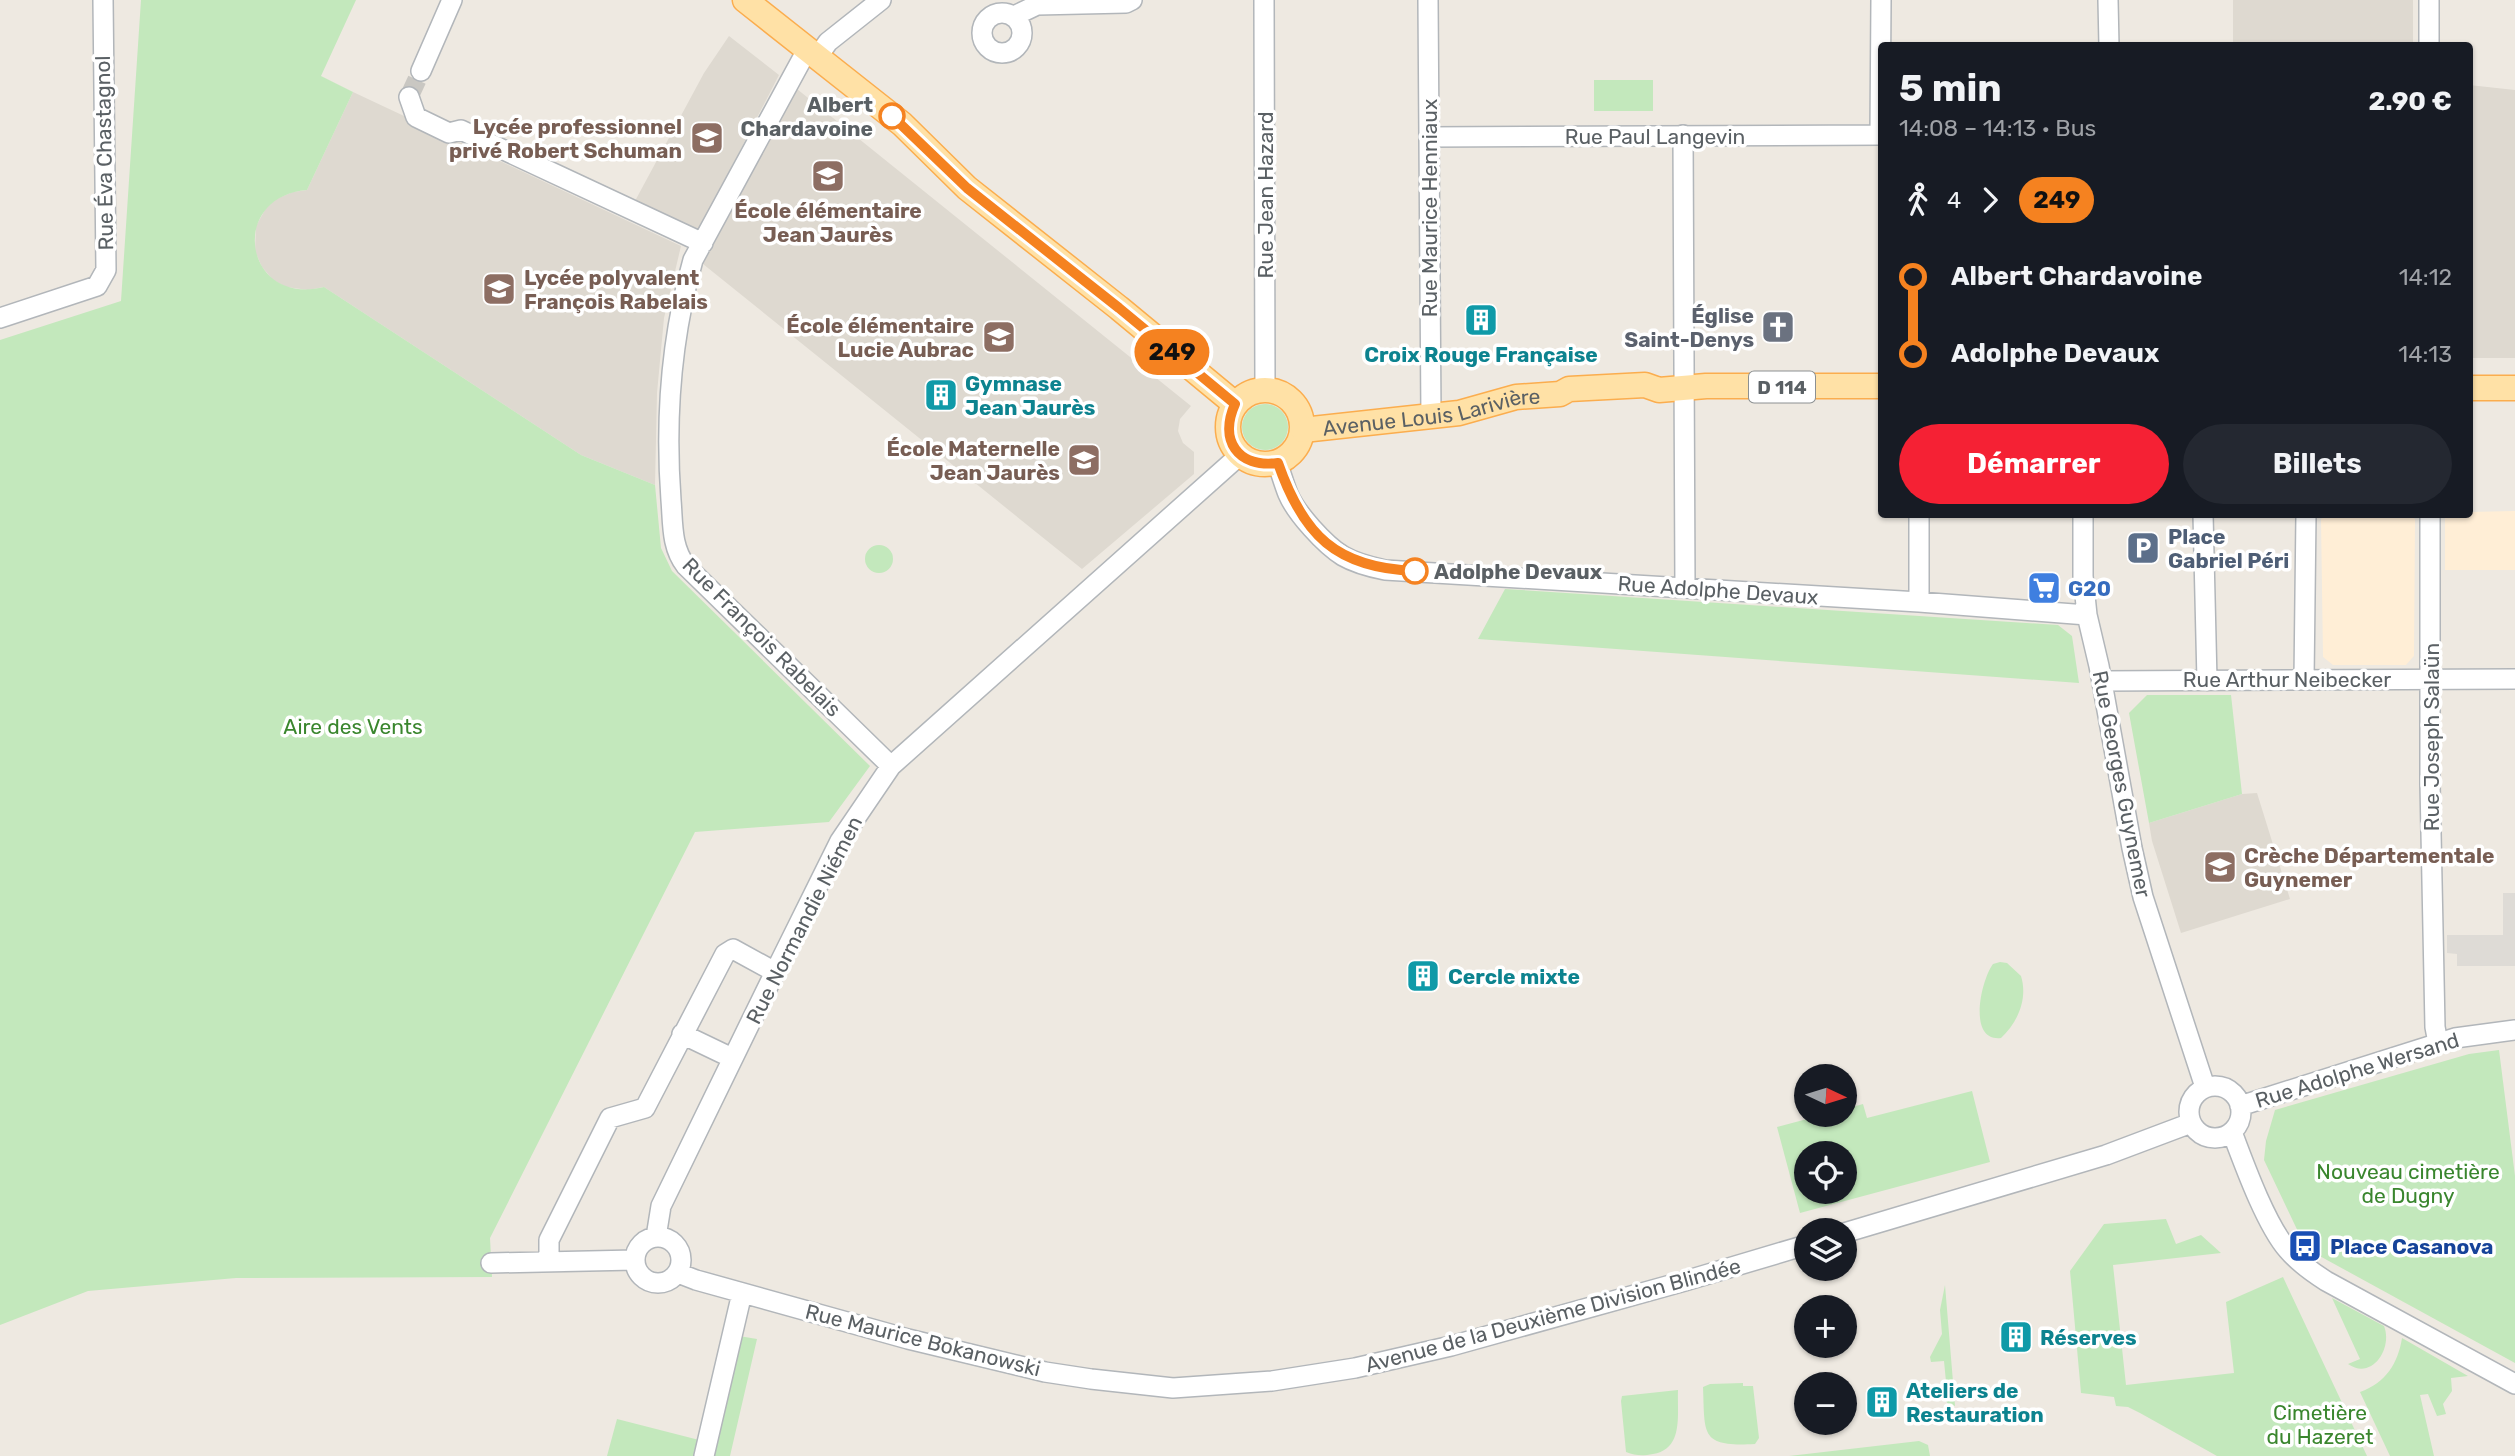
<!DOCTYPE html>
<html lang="fr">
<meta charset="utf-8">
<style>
body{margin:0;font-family:Rubik,sans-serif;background:#242831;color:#f1f3f6;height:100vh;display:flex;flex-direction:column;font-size:26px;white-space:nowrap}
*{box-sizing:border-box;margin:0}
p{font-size:23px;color:#9ea1a6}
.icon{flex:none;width:38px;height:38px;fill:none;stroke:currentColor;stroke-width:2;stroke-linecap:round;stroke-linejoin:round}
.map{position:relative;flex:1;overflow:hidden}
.details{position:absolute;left:1878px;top:42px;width:595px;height:476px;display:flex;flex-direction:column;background:#171b24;border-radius:7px;box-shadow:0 2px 5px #0004}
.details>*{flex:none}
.badge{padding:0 14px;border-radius:23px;font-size:24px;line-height:46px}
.needle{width:46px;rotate:94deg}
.controls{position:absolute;left:1794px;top:1064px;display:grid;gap:14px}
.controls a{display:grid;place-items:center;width:63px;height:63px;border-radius:50%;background:#171b24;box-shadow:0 2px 5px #0004;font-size:35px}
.map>.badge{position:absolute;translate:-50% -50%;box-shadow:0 0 0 4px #fff}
.legs{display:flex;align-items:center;gap:10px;height:77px;padding:0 21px;font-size:23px}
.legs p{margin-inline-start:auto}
.head{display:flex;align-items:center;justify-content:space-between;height:119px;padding:0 21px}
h1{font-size:38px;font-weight:700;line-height:52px}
.primary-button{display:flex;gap:14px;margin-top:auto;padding:14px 21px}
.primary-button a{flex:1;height:80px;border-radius:42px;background:#f52134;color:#fff;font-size:28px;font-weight:700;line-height:80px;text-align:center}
.primary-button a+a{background:#242831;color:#f1f3f6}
ul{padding:0 21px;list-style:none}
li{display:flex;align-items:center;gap:24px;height:77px;font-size:26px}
li i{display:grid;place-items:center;width:10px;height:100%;margin:0 9px;background:currentColor}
li i::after{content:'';width:18px;height:18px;margin:-9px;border:5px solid;border-radius:50%;background:#171b24}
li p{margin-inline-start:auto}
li:first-child i{background:linear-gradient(#0000 50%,currentColor 0)}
li:last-child i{background:linear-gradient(currentColor 50%,#0000 0)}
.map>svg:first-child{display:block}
.commercial{fill:#ffeed6}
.industrial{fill:#dedbd6}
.education{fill:#ded9d0}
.green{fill:#c3e8bc;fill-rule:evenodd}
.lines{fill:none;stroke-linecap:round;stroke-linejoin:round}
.minor-tunnel{stroke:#c9c7c2;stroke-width:19;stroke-dasharray:19 10;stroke-linecap:butt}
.minor-casing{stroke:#b2b6ba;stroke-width:22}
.major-casing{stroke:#fbad4e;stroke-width:27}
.minor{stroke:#fff;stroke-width:19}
.major{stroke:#ffe1a6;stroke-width:24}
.line-1-casing{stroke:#fff;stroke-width:16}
.line-1{stroke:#f58220;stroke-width:10}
.stop-1-dot{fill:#fff;stroke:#f58220;stroke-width:3.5}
.labels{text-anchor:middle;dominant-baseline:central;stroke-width:7;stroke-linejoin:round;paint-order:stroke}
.shield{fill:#fff;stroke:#8c9092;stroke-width:2}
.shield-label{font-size:19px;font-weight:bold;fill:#5a6064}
.stop-label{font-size:21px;font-weight:bold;fill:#5a6064;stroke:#fff;text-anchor:end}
.education-label{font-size:21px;font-weight:bold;fill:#785e54;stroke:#fff;text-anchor:end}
.street-label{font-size:21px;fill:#5a6064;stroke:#fff}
.worship-label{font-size:21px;font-weight:bold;fill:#5b616d;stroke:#fff;text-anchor:end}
.culture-label{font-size:21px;font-weight:bold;fill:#0d838f;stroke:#fff;text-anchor:start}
.service-label{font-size:21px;font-weight:bold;fill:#4e5e75;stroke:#fff;text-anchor:start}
.shop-label{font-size:21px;font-weight:bold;fill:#366cbe;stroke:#fff;text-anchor:start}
.park-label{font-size:21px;fill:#3a862e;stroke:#fff}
.transit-label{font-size:21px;font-weight:bold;fill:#164399;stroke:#fff;text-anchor:start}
</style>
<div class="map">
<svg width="2515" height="1456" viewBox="0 0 2515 1456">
<rect width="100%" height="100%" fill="#eee9e1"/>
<path class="commercial" d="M2515,511v59h-70v-55l24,-1v-2z
M2326,515h84l5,4 -1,137 -8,9h-73l-10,-8 -2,-138z"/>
<path class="industrial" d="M2503,893h12v73h-58v-12l-10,-1v-18h56z"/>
<path class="education" d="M2233,0h180v45h-180z
M729,36l50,39 -80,155 -64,-29 69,-128z
M2469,85l46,5v268h-46z
M797,89l394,317 -11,13 -2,12 5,12 11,9v22l-112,95 -379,-305z
M353,92l328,154 -17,72 -7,75 -2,92 -74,-30 -257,-168 -16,3 -22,-3 -13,-7 -11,-13 -7,-16 1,-25 10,-18 10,-9 17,-7 14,-2z
M2257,793l33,106 -109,34 -29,-92 -3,-18 93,-29z"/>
<path class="green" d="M141,0h215l-35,76 32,16 -46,98c-80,7 -63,117 17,97l257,168 74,30 6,63 11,23 198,195 -41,56 -134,10 -205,406 2,39 -256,1 -148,13 -88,34v-985l121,-39z
M1594,80h59v31h-59z
M1242 427a23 23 0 1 1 46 0a23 23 0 1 1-46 0Z
M865 559a14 14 0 1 1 28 0a14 14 0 1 1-28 0Z
M1505,589l553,36 14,11 7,47 -601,-44z
M2147,695h84l11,99 -93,29 -20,-110z
M2000,962l7,1 14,13c7,23 -3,46 -20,62 -34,4 -20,-58 -8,-74z
M2499,1050l16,126v187l-199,-109 -14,-14 -38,-80 2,-19 9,-31 194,-56z
M1972,1091l18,71 -190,51 -23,-86 45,-12h22l1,-6 18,-5 4,14zM1806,1153h38v39h-38z
M2166,1219l10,25 25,-9 20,18 -108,12 13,120 108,-12 -8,-71 57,-25 84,179h-150l-77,-43 -12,-6 -12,-1 -2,-9 -33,-4 -11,-122 34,-47z
M1945,1285l10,121 -7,-2 -5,-8 4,-4 -3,-31 -13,1 -1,-5 12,-23 -2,-24z
M2332,1298l52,28c9,22 -12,55 -36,38l12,-5z
M739,1336l18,3 -27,117h-20l7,-28 10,-26z
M2402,1338l66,38 -17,2 1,13 -9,13 3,10 -9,2 -9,-22 -8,1 14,61h-44l-30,-64c26,-9 38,-29 42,-54z
M1743,1383v3h10l6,52 -4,6c-55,3 -50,-9 -52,-57l7,-3z
M1678,1390c-1,24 6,59 -25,64 -10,2 -17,2 -27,-2l-5,-51 1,-5z
M617,1419l86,22 -4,15h-92z
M1919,1441l9,4 2,11h-141z"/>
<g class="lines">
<path class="minor-tunnel" d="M409,97l12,-26"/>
<defs>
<path id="minor" d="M1264,0l1,389
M1428,0l3,417
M2108,0l1,46
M2429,0v46
M982 33a20 20 0 1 1 40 0a20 20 0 1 1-40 0Z
M1014,16l23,-11 89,-2 6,-3
M808,48l-115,212c-22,78 -28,159 -22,240 2,23 0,47 15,66l205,200
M818,56l10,-14 53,-42
M421,71l31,-71
M409,97l7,20 33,16 12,-3 242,113
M1683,135l2,453
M1880,135l1,-135
M1429,137l452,-2
M0,318l97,-32 9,-16 -3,-270
M1277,462c4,11 7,22 11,32 8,19 37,51 55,62 12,7 27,11 42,14l534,32 168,13
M2083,514v62l4,39 12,51 33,182 11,49 62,190
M2203,514l4,167
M2430,514v270l5,243 3,16
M1919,602v-88
M2304,679l2,-165
M2102,681l413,-2
M682,1034l50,24
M2189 1112a26 26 0 1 1 52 0a26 26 0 1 1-52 0Z
M2240,1106l215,-68 60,-8
M2232,1132c12,32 34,93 56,118 11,13 24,22 38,31l189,103
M1844,1233l262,-78 85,-32
M656,1237l5,-31 114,-234 65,-131 51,-75 349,-311
M635 1260a23 23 0 1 1 46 0a23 23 0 1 1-46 0Z
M549,1262v-22l61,-122 35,-10 80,-154 8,-5 42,23
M491,1263l144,-3
M678,1273l18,7 212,59 137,33 46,7 82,9 99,-7 83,-13 96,-22 234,-65 121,-36
M704,1456l38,-163"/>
<g id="major">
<path d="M745,0l157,124 65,64 152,120 116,96"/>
<path d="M2469,388h46"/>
<circle cx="1265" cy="427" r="37"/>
<path id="s1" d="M1303,430l156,-17 57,-16 44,-3 9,-5 76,-4 14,5 47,-4h175"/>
</g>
</defs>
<use href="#minor" class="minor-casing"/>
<use href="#major" class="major-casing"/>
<use href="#minor" class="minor"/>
<use href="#major" class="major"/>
</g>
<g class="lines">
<defs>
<path id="line-1" d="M892,116l75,72 152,120 116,96c-16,36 2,64 43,59 25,72 58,105 137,108"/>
</defs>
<use href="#line-1" class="line-1-casing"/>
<use href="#line-1" class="line-1"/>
</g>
<defs>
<symbol id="school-square" viewBox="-11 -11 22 22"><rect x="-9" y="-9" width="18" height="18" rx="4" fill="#8d6e63" stroke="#fff"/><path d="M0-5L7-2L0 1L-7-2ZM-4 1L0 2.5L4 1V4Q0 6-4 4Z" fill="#fff"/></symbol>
<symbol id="building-square" viewBox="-11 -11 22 22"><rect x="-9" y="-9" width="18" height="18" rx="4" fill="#0f9aa8" stroke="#fff"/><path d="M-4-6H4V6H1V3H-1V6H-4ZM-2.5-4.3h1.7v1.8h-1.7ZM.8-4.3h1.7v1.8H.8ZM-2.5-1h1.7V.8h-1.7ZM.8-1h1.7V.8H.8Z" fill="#fff"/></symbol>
<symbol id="church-square" viewBox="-11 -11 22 22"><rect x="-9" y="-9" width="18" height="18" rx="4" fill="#6b7280" stroke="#fff"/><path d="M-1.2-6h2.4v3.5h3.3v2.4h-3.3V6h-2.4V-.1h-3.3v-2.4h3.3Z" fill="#fff"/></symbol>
<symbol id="parking-square" viewBox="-11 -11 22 22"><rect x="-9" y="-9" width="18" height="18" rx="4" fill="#5c6f8a" stroke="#fff"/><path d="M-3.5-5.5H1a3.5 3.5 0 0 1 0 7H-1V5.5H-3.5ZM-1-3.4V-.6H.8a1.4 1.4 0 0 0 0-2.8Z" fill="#fff"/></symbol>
<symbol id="supermarket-square" viewBox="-11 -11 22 22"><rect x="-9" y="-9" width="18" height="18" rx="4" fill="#3f7fe0" stroke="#fff"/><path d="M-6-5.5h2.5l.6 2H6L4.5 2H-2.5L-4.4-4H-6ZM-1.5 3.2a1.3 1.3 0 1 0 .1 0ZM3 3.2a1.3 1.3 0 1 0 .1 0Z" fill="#fff"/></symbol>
<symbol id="bus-square" viewBox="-11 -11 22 22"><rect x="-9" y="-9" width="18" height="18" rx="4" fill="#1a4fb4" stroke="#fff"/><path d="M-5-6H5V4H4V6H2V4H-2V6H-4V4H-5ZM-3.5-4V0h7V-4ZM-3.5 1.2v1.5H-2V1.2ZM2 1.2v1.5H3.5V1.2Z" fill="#fff"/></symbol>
</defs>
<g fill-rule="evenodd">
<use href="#school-square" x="688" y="119" width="38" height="38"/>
<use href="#school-square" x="809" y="157" width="38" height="38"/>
<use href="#school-square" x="480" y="270" width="38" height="38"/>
<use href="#building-square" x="1462" y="301" width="38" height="38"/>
<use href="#church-square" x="1759" y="308" width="38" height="38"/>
<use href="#school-square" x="980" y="318" width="38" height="38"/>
<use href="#building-square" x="922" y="376" width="38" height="38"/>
<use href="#school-square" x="1065" y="441" width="38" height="38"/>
<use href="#parking-square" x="2124" y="529" width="38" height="38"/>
<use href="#supermarket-square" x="2025" y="569" width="38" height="38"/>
<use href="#school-square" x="2201" y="848" width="38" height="38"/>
<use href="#building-square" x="1404" y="957" width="38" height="38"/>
<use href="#bus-square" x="2286" y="1227" width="38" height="38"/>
<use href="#building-square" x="1997" y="1318" width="38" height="38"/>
<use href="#building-square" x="1863" y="1383" width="38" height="38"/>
</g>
<g class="stop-1-dot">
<circle cx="892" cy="116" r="12"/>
<circle cx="1415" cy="571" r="12"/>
</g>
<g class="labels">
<rect class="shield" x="1749" y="371.5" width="66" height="31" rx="5"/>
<g class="shield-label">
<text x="1782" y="387">D 114</text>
</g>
<g class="stop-label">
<text x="873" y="104">Albert<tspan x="873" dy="24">Chardavoine</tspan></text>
<text x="1434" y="571" text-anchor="start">Adolphe Devaux</text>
</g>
<g class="education-label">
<text x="682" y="126">Lycée professionnel<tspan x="682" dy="24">privé Robert Schuman</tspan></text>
<text x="828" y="210" text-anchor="middle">École élémentaire<tspan x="828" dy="24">Jean Jaurès</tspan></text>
<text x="524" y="277" text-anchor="start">Lycée polyvalent<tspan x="524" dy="24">François Rabelais</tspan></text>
<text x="974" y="325">École élémentaire<tspan x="974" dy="24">Lucie Aubrac</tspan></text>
<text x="1060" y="448">École Maternelle<tspan x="1060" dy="24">Jean Jaurès</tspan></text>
<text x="2244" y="855" text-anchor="start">Crèche Départementale<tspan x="2244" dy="24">Guynemer</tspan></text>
</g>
<g class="street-label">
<text x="1655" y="136">Rue Paul Langevin</text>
<text transform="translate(104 153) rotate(-91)">Rue Éva Chastagnol</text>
<text transform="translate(1265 195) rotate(-90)">Rue Jean Hazard</text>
<text transform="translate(1429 208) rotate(-90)">Rue Maurice Henniaux</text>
<text stroke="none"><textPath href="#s1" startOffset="130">Avenue Louis Larivière</textPath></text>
<text transform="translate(1718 590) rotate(4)">Rue Adolphe Devaux</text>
<text transform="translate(762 637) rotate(45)">Rue François Rabelais</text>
<text x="2287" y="679">Rue Arthur Neibecker</text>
<text transform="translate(2431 737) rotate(-90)">Rue Joseph Salaün</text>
<text transform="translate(2122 784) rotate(79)">Rue Georges Guynemer</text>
<text transform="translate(804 920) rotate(-63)">Rue Normandie Niémen</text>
<text transform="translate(2357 1070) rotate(-17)">Rue Adolphe Wersand</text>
<text transform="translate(1553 1315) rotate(-15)">Avenue de la Deuxième Division Blindée</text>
<text transform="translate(923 1340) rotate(14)">Rue Maurice Bokanowski</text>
</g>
<g class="worship-label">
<text x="1754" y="315">Église<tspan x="1754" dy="24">Saint-Denys</tspan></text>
</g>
<g class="culture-label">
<text x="1481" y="354" text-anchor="middle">Croix Rouge Française</text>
<text x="965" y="383">Gymnase<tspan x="965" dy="24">Jean Jaurès</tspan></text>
<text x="1448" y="976">Cercle mixte</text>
<text x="2040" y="1337">Réserves</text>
<text x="1906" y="1390">Ateliers de<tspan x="1906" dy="24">Restauration</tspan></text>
</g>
<g class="service-label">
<text x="2168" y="536">Place<tspan x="2168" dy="24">Gabriel Péri</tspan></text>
</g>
<g class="shop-label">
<text x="2068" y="588">G20</text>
</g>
<g class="park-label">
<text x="353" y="726">Aire des Vents</text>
<text x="2408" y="1171">Nouveau cimetière<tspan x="2408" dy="24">de Dugny</tspan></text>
<text x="2320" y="1412">Cimetière<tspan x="2320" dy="24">du Hazeret</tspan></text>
</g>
<g class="transit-label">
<text x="2330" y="1246">Place Casanova</text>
</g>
</g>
</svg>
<div class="controls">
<a><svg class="needle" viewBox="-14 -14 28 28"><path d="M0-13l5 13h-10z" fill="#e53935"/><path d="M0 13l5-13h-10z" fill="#9ea1a6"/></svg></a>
<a><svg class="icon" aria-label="locate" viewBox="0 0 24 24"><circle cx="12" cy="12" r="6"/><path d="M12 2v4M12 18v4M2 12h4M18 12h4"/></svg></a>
<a><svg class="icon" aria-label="layers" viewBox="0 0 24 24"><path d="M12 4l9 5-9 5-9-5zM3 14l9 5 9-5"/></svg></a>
<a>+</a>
<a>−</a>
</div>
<b class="badge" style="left:1172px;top:352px;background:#f58220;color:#111">249</b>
<section class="details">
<div class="head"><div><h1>5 min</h1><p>14:08 – 14:13 · Bus</p></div><b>2.90 €</b></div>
<div class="legs"><svg class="icon" aria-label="walk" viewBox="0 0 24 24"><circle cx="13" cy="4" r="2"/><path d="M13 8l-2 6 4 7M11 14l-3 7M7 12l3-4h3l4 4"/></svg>4<svg class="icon" aria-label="forward" viewBox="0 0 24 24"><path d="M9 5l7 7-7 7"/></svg><b class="badge" style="background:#f58220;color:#111">249</b></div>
<ul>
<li><i style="color:#f58220"></i><b>Albert Chardavoine</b><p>14:12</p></li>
<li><i style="color:#f58220"></i><b>Adolphe Devaux</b><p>14:13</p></li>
</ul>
<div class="primary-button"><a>Démarrer</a><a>Billets</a></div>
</section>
</div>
